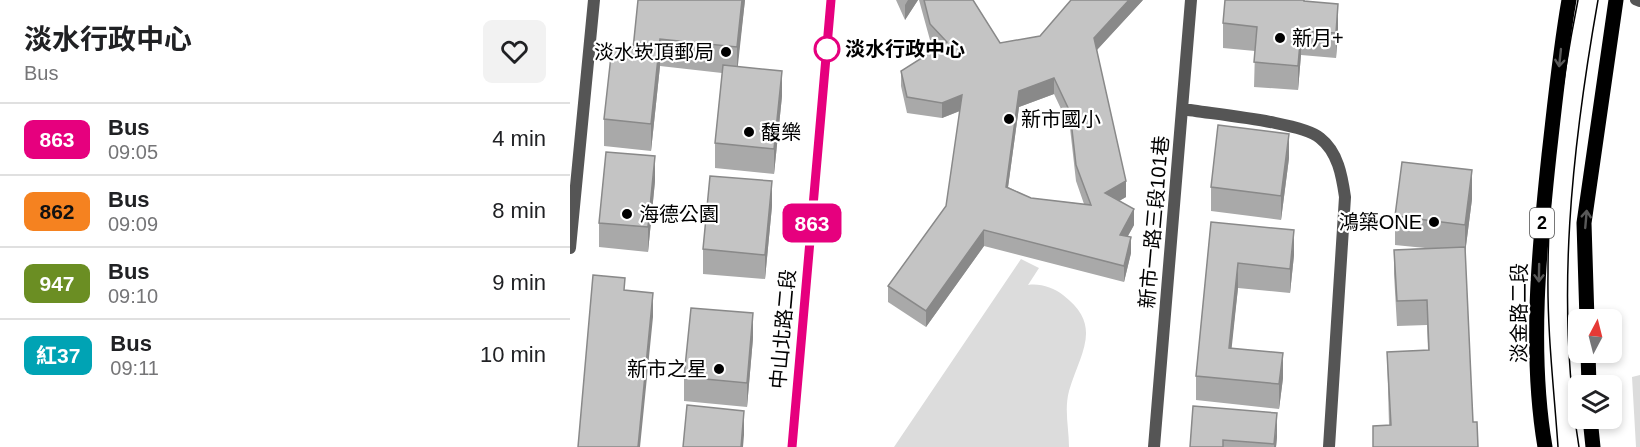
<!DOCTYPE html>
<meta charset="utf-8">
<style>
body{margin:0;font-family:Helvetica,"Noto Sans TC",sans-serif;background:#f2f2f2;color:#202124;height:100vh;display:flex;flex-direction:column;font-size:22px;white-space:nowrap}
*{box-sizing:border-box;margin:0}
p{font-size:20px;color:#757577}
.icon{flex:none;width:33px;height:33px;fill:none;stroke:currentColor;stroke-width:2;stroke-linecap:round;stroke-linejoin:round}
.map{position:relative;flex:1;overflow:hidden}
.details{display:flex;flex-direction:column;background:#fff;width:570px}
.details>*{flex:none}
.badge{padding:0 12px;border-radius:9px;font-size:21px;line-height:39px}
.needle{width:39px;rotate:7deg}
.controls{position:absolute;left:998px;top:309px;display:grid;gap:12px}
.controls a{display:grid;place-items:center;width:54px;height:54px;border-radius:9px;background:#fff;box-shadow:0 3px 9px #0003;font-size:30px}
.map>.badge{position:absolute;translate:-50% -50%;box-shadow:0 0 0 3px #fff}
.round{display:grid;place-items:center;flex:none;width:63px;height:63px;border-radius:9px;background:#f2f2f2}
.summary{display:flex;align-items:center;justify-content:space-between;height:102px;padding:0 24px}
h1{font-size:28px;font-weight:700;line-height:45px}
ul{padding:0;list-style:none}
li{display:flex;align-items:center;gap:18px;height:72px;padding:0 24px;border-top:2px solid #e0e0e0}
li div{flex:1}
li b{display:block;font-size:22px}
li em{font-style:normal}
li .badge{min-width:66px;font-weight:700;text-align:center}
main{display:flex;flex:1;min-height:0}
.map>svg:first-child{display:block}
.green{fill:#dcdcdc}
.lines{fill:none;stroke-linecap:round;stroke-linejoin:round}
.service{stroke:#555;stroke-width:10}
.minor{stroke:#555;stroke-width:12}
.tertiary{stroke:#555;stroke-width:12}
.primary{stroke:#000;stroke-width:15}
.tram{stroke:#000;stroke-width:1.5}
.wall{fill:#a9a9a9;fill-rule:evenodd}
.shaded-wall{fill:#898989}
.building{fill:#c4c4c4;stroke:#898989;stroke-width:1.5;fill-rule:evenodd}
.oneway{stroke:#595959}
.line-casing{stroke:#fff;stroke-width:14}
.line{stroke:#e6007e;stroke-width:9}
.poi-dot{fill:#000;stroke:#fff;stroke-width:2}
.stop-dot{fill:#fff;stroke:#e6007e;stroke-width:3}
.labels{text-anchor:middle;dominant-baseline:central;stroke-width:4.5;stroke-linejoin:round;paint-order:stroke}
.shield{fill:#fff;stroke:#4c4c4c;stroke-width:1.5}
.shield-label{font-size:18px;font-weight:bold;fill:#000}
.poi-label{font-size:20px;fill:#000;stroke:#fff;text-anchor:start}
.stop-label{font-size:20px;font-weight:bold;fill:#000;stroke:#fff;text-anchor:start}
.street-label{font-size:20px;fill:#000;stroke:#fff}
</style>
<main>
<section class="details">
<div class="summary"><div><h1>淡水行政中心</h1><p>Bus</p></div><a class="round"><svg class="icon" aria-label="heart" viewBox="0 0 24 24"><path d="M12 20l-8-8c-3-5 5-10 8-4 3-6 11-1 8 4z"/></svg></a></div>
<ul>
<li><span class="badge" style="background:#e6007e;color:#fff">863</span><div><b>Bus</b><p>09:05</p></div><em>4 min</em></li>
<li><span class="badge" style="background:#f58220;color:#111">862</span><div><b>Bus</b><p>09:09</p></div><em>8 min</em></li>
<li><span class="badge" style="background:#6b8e23;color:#fff">947</span><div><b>Bus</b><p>09:10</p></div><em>9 min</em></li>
<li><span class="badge" style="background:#00a3b4;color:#fff">紅37</span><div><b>Bus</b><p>09:11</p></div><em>10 min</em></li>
</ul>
</section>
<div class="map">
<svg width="1070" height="447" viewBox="0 0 1070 447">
<rect width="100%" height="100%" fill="#fff"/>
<path class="green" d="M451,259l18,9 -11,17c12,-2 26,3 35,10 41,31 17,58 6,96 -5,19 0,37 0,56h-175z
M1070,375v72h-4l-4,-70z"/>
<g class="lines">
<path class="service" d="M1065,0l5,2"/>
<path class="minor" d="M613,109c28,5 119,13 137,29 18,14 22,38 25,59l-16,250
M0,248l24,-248
M584,447l37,-447"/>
<path class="tertiary" d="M222,447l39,-447"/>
<path class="primary" d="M1017,320l-3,-97 32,-223
M1018,352l1,34
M1020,418l3,29
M975,447c-16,-94 -6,-198 4,-292 6,-52 11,-104 20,-155"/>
<path class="tram" d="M988,447c-4,-58 -11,-116 -10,-174 0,-88 13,-187 30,-273
M1009,447c-24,-148 -7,-300 19,-447"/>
</g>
<path class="wall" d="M68,0h107l-8,67 45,29 -8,78 -59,-6v-25l7,-70 -62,-7 -9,85 -47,-5v-27l29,-70z
M326,0h22l-13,20z
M349,0h54l27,43 40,-7 103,-36 -46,50 29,147 -7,4 15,24 -6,11 3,17 -7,29 -140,-36 -58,81 -38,-25v-16l58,-80 14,-95 -18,7 -35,-5 -6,-27v-15l37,-23 -8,-8zM484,94l16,34 6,53 8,23 -53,-6 -23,-11 11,-80z
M735,1l33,27 -2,30 -35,-3 -3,35 -44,-3 1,-36 -32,-3v-25z
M719,158l-8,62 -70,-9v-24z
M85,181l-7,71 -49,-5v-24z
M902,199l-7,54 8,169 5,25h-105v-21l16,-1 -2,-73 41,-2 -1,-25 -30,1 -3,-52v-24l31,-2 -30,-3v-29z
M202,206l-7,73 -62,-5v-25z
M641,222l83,33 -4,38 -52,-5 -7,60 52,30 -4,31 -83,-9v-24z
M183,338l-6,69 -63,-6v-24z
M623,406l84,31 -1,10h-86z"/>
<path class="shaded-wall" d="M172,0h3l-8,74v-27z
M338,0h10l-13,20v-15z
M559,0h14l-49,53v-15z
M768,4v24l-2,30v-25z
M731,31v24l-3,35v-24z
M90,39v27l-9,85v-27z
M212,71v25l-8,78v-25z
M484,78v16l-35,13 -13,95v-15l13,-96z
M392,95v15l-20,8v-15z
M719,134v24l-8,62v-24z
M85,156v25l-7,71v-25z
M902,170v29l-7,55v-29z
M202,181v25l-7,73v-24z
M556,181v16l-21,12v-16z
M564,209v16l-14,25v-15z
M414,230v16l-58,81v-16z
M724,230v25l-4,38v-24z
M561,237v16l-7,29v-16z
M668,263v25l-9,85v-25z
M83,293v24l-13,130h-2z
M183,313v25l-6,69v-24z
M713,353v25l-4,31v-25z
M174,411v24l-1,12h-2z
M707,413v24l-1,10h-2z"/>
<path class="building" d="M68,0h104l-5,47 -77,-8 -9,85 -47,-5 8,-72 21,2z
M354,0h49l27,43 40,-7 31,-36h58l-35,38 32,143 -21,12 29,16 -14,26 11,2 -7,29 -140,-36 -58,81 -38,-25 58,-80 16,-111 -20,8 -35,-6 -6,-26 46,-29 -17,-18zM484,78l16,34 6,53 15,40 -60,-7 -25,-11 13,-96z
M655,0h79v1l34,3 -2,29 -35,-2 -3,35 -44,-4 3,-35 -34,-4z
M153,65l59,6 -8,78 -59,-6z
M648,125l71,9 -8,62 -70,-9z
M36,152l49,4 -7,71 -49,-4z
M832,162l70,8 -7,55 -70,-9z
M140,176l62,5 -7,74 -62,-6z
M641,222l83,8 -4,39 -52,-6 -9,85 54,5 -4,31 -83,-8z
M895,247l8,175h4l1,25h-105v-21l18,-1 -4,-73 42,-2 -2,-50 -30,1 -3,-51z
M23,275l32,3 -1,12 29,3 -15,154h-60z
M121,308l62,5 -6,70 -63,-6z
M117,405l57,6 -3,36h-58z
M623,406l84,7 -3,31 -51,-4v7h-33z"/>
<defs><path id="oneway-shaft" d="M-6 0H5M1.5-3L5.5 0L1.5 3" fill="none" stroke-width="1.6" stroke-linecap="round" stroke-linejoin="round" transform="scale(1.5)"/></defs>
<g class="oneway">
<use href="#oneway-shaft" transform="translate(990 58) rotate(96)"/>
<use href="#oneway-shaft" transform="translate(1016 219) rotate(-85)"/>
<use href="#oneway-shaft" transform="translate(969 273) rotate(91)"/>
</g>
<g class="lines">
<defs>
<path id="line" d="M222,447l39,-447"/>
</defs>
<use href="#line" class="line-casing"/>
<use href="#line" class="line"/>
</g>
<g class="poi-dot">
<circle cx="710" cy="38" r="6"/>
<circle cx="156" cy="52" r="6"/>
<circle cx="439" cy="119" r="6"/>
<circle cx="179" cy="132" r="6"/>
<circle cx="57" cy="214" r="6"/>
<circle cx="864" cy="222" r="6"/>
<circle cx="149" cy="369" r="6"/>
</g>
<circle class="stop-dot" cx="257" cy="49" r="12"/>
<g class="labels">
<rect class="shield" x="960" y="208" width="24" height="30" rx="4.5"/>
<g class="shield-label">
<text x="972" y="223">2</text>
</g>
<g class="poi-label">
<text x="722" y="38">新月+</text>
<text x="144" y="52" text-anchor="end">淡水崁頂郵局</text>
<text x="451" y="119">新市國小</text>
<text x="191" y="132">馥樂</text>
<text x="69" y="214">海德公園</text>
<text x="852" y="222" text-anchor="end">鴻築ONE</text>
<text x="137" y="369" text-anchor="end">新市之星</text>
</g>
<g class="stop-label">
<text x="275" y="49">淡水行政中心</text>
</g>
<g class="street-label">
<text transform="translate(584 222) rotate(-85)">新市一路三段101巷</text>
<text transform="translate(949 313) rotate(-90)">淡金路二段</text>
<text transform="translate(213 329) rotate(-85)">中山北路二段</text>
</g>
</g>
</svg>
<div class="controls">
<a><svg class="needle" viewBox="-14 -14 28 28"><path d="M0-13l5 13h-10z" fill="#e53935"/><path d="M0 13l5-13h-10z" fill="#757577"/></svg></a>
<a><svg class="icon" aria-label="layers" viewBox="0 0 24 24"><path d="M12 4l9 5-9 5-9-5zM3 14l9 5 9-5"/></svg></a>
</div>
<b class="badge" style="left:242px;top:223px;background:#e6007e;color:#fff">863</b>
</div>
</main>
